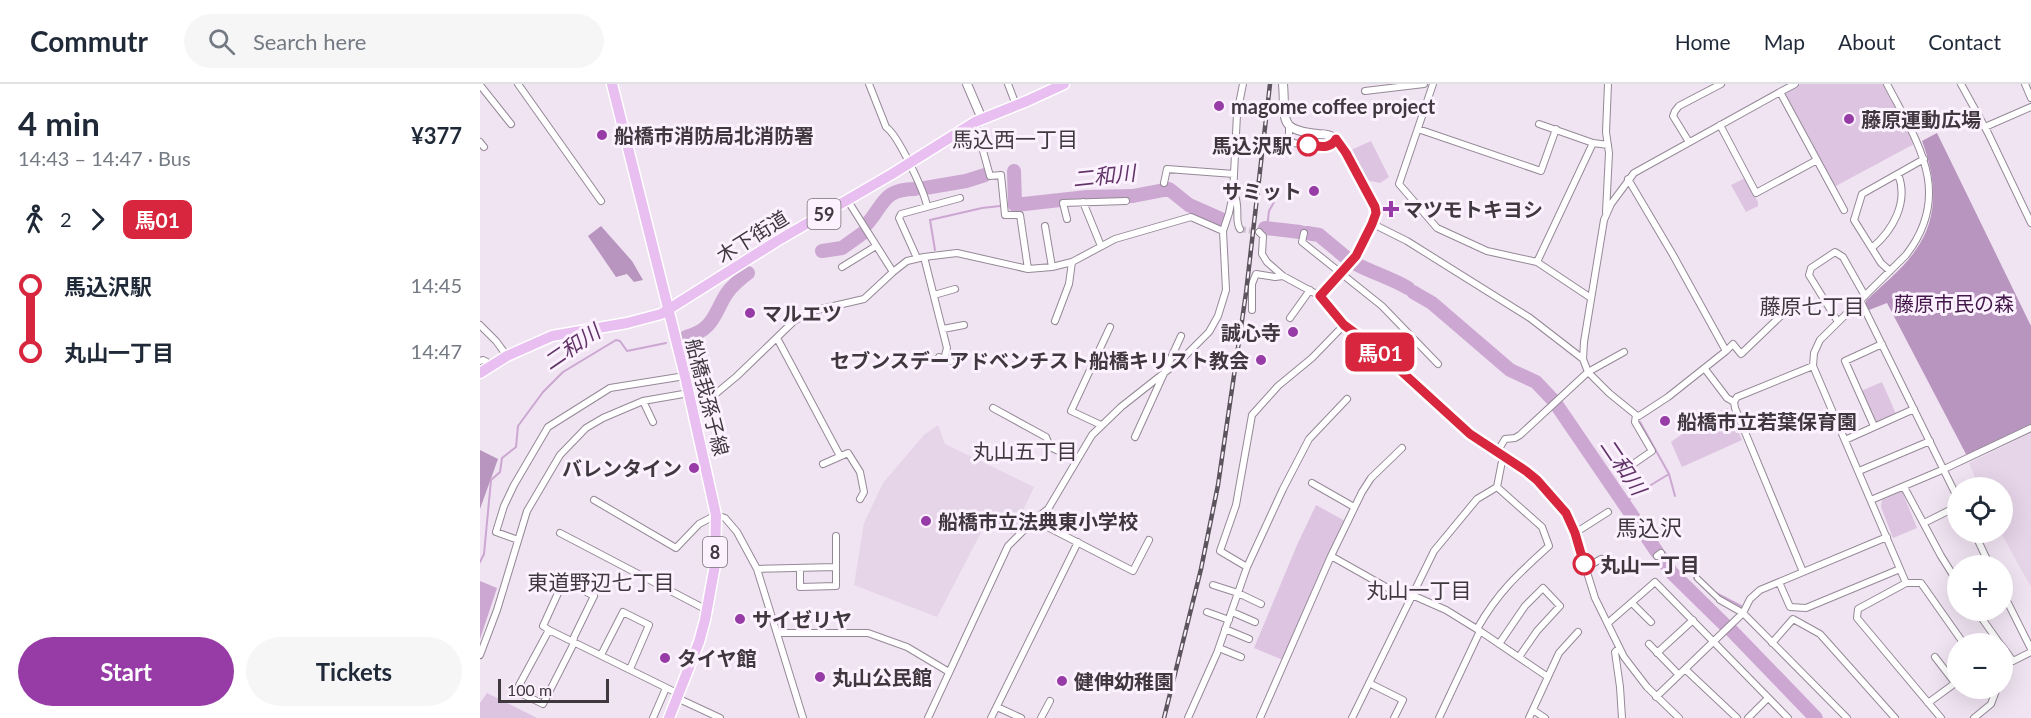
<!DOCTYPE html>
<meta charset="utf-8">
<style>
body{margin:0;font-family:Lato,"Noto Sans JP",sans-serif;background:#f6f6f7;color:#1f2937;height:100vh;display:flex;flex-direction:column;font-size:22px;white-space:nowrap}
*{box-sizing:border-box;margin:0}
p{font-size:20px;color:#747a83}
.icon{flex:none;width:33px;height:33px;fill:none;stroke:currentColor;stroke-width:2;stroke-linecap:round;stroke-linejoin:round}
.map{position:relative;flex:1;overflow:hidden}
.drawer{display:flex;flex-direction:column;background:#fff;width:480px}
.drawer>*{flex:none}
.badge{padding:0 12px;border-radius:9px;font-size:21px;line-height:39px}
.controls{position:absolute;left:1467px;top:393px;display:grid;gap:12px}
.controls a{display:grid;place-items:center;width:66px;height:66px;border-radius:50%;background:#fff;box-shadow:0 6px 24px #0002;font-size:30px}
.scale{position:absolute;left:18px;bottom:15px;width:111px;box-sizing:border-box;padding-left:6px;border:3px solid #3f393f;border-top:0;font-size:16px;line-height:21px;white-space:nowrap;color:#3f393f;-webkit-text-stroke:4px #fcf1fe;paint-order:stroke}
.map>.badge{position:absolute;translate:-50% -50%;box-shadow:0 0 0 3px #fff}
.legs{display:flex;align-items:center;gap:9px;height:66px;padding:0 18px;font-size:20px}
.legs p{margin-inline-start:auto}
.summary{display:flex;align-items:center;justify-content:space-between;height:102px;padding:0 18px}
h1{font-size:33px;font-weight:700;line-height:45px}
.cta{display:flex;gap:12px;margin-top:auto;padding:12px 18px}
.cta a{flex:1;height:69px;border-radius:36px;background:#973ba6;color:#fff;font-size:24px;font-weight:700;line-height:69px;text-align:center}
.cta a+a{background:#f6f6f7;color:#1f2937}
ul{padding:0 18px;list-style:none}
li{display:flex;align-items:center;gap:21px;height:66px;font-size:22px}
li i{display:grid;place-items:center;width:9px;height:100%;margin:0 8px;background:currentColor}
li i::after{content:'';width:15px;height:15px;margin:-8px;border:4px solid;border-radius:50%;background:#fff}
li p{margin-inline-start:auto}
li:first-child i{background:linear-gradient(#0000 50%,currentColor 0)}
li:last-child i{background:linear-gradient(currentColor 50%,#0000 0)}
header{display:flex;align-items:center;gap:36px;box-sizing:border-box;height:84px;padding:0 30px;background:#fff;border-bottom:2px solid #e0e1e3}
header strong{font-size:28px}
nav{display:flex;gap:33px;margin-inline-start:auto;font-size:21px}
.search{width:420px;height:54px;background:#f6f6f7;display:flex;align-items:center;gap:15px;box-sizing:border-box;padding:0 21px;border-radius:33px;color:#747a83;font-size:22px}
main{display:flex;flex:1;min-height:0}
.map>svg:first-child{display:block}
.built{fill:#e6d4e8}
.green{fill:#ddc4e1}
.forest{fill:#b895be}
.water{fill:#cba7d1}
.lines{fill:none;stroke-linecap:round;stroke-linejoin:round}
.stream{stroke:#cba7d1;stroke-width:2}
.river{stroke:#cba7d1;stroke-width:14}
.minor-tunnel{stroke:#cdc1ce;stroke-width:6;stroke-dasharray:6 3;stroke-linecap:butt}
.pedestrian-casing{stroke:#958997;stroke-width:7}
.minor-casing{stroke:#958997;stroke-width:8}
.tertiary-casing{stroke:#958997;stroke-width:10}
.primary-casing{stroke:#fff;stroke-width:13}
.pedestrian{stroke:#fff;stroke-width:4.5}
.minor{stroke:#fff;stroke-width:6}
.tertiary{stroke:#fff;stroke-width:8}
.primary{stroke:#e9bef0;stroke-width:10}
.rail-casing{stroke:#5b545c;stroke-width:4.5}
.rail{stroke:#fcf1fe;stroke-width:2;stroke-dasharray:7;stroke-linecap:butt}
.line-1-casing{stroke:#fff;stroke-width:14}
.line-1{stroke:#d7263d;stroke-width:9}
.poi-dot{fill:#973ba6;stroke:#fcf1fe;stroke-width:2}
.stop-1-dot{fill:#fff;stroke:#d7263d;stroke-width:3}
.labels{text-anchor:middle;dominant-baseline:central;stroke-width:6;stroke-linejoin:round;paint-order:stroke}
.shield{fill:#fcf1fe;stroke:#787078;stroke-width:1.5}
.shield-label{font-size:18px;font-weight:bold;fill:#3f393f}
.poi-label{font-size:20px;font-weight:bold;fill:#3f393f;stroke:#fcf1fe;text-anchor:start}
.stop-label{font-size:20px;font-weight:bold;fill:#3f393f;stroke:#fcf1fe;text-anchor:end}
.street-label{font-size:20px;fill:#3f393f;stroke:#fcf1fe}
.park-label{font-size:20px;fill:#43174a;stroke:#fcf1fe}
.neighbourhood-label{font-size:21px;fill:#3f393f;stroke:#fcf1fe}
.water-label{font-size:21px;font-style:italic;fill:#613368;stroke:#fcf1fe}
.quarter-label{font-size:22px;fill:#3f393f;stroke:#fcf1fe}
</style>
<header>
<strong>Commutr</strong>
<div class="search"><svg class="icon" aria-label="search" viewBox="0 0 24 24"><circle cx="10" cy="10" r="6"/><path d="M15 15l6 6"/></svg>Search here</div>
<nav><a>Home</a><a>Map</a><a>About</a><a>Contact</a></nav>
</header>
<main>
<section class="drawer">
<div class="summary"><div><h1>4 min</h1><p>14:43 – 14:47 · Bus</p></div><b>¥377</b></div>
<div class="legs"><svg class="icon" aria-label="walk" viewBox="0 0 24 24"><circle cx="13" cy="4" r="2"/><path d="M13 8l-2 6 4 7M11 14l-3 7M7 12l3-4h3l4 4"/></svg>2<svg class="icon" aria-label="forward" viewBox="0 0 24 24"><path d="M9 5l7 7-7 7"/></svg><b class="badge" style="background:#d7263d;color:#fff">馬01</b></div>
<ul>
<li><i style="color:#d7263d"></i><b>馬込沢駅</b><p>14:45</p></li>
<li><i style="color:#d7263d"></i><b>丸山一丁目</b><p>14:47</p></li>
</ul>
<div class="cta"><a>Start</a><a>Tickets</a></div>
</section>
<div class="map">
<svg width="1551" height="634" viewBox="0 0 1551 634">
<rect width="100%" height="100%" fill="#f0e3f2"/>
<path class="built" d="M458,341l7,19 89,43 -17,36 4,4 -10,8 -3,-6 -20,-10 -51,98 -83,-32 10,-62 19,-40 41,-48z
M1551,349v154l-30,-54 1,-1v-44l-23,-1 -10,-24z"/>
<path class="green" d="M1321,0h82l31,60 -80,43 -51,-94z
M891,57l18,36 -9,6 -14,-3 -15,-30z
M1265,94l13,24v4l-12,6 -15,-27z
M1402,298l14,32 -19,8 -3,-2 -13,-29z
M1248,324l14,32 -60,27 -11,-25 35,-25z
M1422,407l15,37 -24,10 -12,-31 1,-7z
M836,421l29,16 -62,139 -29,-12 43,-103z
M7,609l50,25h-57v-15z"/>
<path class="forest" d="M1457,49l94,193v98l-64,32 -80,-153 -18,7 -3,-5v-4c16,-16 36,-31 49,-50 25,-34 21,-73 7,-110z
M121,142l31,35 11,19 -9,2 -7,-8 -11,3 -28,-41z
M0,366l18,9 -18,50z"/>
<path class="water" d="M0,497l17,7 -17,51z"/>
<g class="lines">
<path class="stream" d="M787,144l2,-17 5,-9
M455,166l-5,-30 52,-12 18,-2
M1160,338l29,52 -28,17
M1189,390l6,22
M1144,419l13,-9
M0,478l4,-8 7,-74 9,-8 2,-14 14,-11 2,-21 25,-34 20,-20 53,-32 4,1 7,10 39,-8
M1234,508l27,14"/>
<path class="river" d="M534,87l1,34 72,-8 46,-1 36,-7 20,16 34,15
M445,104l41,-7 19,-6
M387,140c17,-20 17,-35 48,-35
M785,144l35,4
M827,149l12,2 30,25
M342,167l20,-3 21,-15
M876,180c17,9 35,14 52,24
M933,208l19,11 78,67 26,12 17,18
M206,253c28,-7 28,-24 41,-44 6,-8 13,-14 21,-20
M1076,320l101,148
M1181,473l10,15 53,52
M1251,546l85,88"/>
<path class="minor-tunnel" d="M760,145l19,3"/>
<defs>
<path id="pedestrian" d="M1217,494l23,22"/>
<path id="minor" d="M38,0l83,117
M389,0l17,43c12,8 38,64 41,79
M528,0l8,21
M953,0l-34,100 38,44 50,23 50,11 54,36
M1407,0c30,58 67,109 19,171l-86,85 -6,13 -1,13 93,217
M1481,0l27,49 43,90
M1545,0l6,14
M0,1l31,39
M885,7l59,-7
M1300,8l15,-8
M495,38l15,54 11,-1 4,40h15l8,54
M1059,40l54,19 15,2
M1240,41l36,68 61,-33
M809,43v11l4,5 35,4 5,-3 3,-5
M1505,43l46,-20
M938,45l123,42 15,-42
M0,58l4,5
M1209,58l-16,-26 2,-5 4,-5 42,-22
M1148,95l45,76 53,96 -58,46 -29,19 -3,-1
M684,99l3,-14 67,5
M754,110c7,13 0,27 6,35
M368,117l45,71
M603,118l18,44
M1126,128l3,-59 -3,-21 2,-48
M587,135l-4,-16 63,-2
M893,140l34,17 123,77 53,41
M565,142l7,41
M779,148l4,4 -1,18 5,8 16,14 37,20 24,29 34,25 64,60 28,24 56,37 34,33 11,17 24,77 29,59 23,30 32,31
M824,149l-2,9 80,64 56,58
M1392,164c21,-18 37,-46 26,-74
M444,173l23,91 -3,11
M437,174l-18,-40 2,-4 59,-16
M1057,178l56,-119
M362,183l34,-21
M1410,187l-9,-8 -27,-43 8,-26 62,-35
M454,211l21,-6
M840,212c20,-21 57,-58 55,-89
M1380,216l98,199
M772,226v-26l4,-10 19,3 8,-1
M810,234l20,-28
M575,237l14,-37 3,-22
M1358,238l-29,-47 2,-7 24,-16 8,5 22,39
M0,241l16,16 11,15
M463,245l21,-4
M297,254l63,118
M1246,267l7,-7 8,10 49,-47
M1144,268l-36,20 21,21 27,22
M459,273l12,4
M0,277l3,-1 10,5
M1225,285l22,29 7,4
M163,317l10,21
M212,323l21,-11 24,-20 57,-55 18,-10 52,-12 29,-27 14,-11 17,-4 33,-4 71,16 24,-2 20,-5 43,-23 76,-22 32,14
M513,324l53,29 4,10 26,12
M1156,331l-1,7 17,29 -29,20 14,20
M621,341l-30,-14 39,-84
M1394,342l-29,-65 37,-17
M655,353l46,-101
M1365,356l69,-31
M1017,368l8,-13 10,-1 5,-3 68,-63 -5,-13 1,-17 20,-122 7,-16 23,-31 146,-81 64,118
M343,380l25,-11 12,19 4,20 -4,7
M1379,387l71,-30
M832,399l42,24
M1424,403l37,69 17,27
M114,416l82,48 23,-24 17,-9 9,3 12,14 20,37 46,149
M1391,416l71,-30 89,-42
M554,436l99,51 16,-31
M1444,439l34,-17
M1494,448l16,34
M80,449l147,77
M1095,449l33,-21
M38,456l-22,-8 8,-26 10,-21 34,-58 62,-39 75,-12
M851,472l62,35 19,4 34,15 34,21 68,46
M1177,472l4,-3
M767,483l36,-78 26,-50 38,-40
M320,484v19l36,-1v-50
M1105,484l16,-9
M277,485l79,-2
M1323,488l-68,-164 -1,-6 3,-5 76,-31
M84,496l30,16 -20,41 -1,8 -30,59 -27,-13 33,-61 -6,-4z
M1299,498l11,25 16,1 94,-39
M733,501l25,8 23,11
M1522,507l29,58
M1240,516l23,13 104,105
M1152,519l19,19
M1496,526l24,34
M727,528l22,8
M752,528l23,10
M1128,539l47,-41 133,136
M745,545l24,10
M997,545c21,-37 41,-55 72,-83l-7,-19 -45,-40 6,-31
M69,546l130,64
M297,549h91l39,14 42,25
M1292,559l21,-24 27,15 75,84
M1019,560l26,-38 18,-18 17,18 -23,25 -18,26
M1169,560l30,31
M1522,562l11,15 18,-9
M739,564l22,9
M1139,564l-4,4 5,35 2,31
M1177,569l36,-33
M0,571l17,-45 30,-99 33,-56 26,-27 17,-10 40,-17 46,-8
M121,571l22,-43 26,13 -19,44
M1455,573l20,26
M1205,585l52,49
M889,599l34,17 -9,18
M1176,613l87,-84 7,-14 10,-9 127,-53
M197,614l43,20
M1448,619l30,-22
M517,623l24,11
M1053,626l12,8
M173,634l13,-30
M448,634l80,-172 26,-26 14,-11 44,-74 29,-28 62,-49 26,-26 9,-16 8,-26 -3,-59 6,-18 4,-19 4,-80 6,-30
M511,634l87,-176
M561,634l9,-17
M708,634l29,-65 30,-86 -27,-16 16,-46 16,-90 26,-29 34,-28 32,-33
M780,634l71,-162 31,-64 9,-14 31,-30
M872,634l82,-167 43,-52 20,-12
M959,634l41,-87
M1049,634l30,-65 19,-21
M1268,634l20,-20
M1461,634l-84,-100 1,-9 48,-26h15l43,61
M1494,634l17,-14 6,-16"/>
<path id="tertiary" d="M487,0l15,35
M803,0c3,36 -6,46 35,50 6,0 13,1 18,5 14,12 30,51 39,68"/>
<path id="primary" d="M132,0l73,292 31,139 -1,50 -10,55 -6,22 -30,76
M0,289l27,-17 45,-20 75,-13 34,-9 116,-73 115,-67 83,-52 52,-21 37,-17"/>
</defs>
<use href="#pedestrian" class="pedestrian-casing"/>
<use href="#minor" class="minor-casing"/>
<use href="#tertiary" class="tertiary-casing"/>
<use href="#primary" class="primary-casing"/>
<use href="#pedestrian" class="pedestrian"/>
<use href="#minor" class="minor"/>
<use href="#tertiary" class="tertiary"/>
<use href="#primary" class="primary"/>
<defs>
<path id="rail" d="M684,634l37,-149 17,-84 28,-192 24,-209"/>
</defs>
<use href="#rail" class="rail-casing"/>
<use href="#rail" class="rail"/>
</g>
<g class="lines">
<defs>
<path id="line-1" d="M828,61c11,1 22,5 28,-6l10,14 29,54 1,6 -4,11 -16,32 -36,40 24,29 34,25 92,84 56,37 11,9 29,33 9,20 9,31"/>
</defs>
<use href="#line-1" class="line-1-casing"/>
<use href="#line-1" class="line-1"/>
</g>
<g class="poi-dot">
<circle cx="739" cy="22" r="6"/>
<circle cx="1369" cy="35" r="6"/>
<circle cx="122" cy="51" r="6"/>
<circle cx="834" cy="107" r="6"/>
<path d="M908 116h6v6h6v6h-6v6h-6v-6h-6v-6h6z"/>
<circle cx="270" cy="229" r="6"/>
<circle cx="813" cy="248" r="6"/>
<circle cx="781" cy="276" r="6"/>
<circle cx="1185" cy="337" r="6"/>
<circle cx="214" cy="384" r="6"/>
<circle cx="446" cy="437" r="6"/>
<circle cx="260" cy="535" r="6"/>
<circle cx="185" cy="574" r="6"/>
<circle cx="340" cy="593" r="6"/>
<circle cx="582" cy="597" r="6"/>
</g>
<g class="stop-1-dot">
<circle cx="828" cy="61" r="10"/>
<circle cx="1104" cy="480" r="10"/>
</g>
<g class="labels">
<g class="shield">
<rect x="327.5" y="115" width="33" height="30" rx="4.5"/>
<rect x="223" y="453" width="24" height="30" rx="4.5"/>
</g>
<g class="shield-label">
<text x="344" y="130">59</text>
<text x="235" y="468">8</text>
</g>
<g class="poi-label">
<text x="751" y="22">magome coffee project</text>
<text x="1381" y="35">藤原運動広場</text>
<text x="134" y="51">船橋市消防局北消防署</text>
<text x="822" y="107" text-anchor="end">サミット</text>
<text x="923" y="125">マツモトキヨシ</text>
<text x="282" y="229">マルエツ</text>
<text x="801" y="248" text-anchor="end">誠心寺</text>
<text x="769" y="276" text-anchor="end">セブンスデーアドベンチスト船橋キリスト教会</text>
<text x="1197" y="337">船橋市立若葉保育園</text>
<text x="202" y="384" text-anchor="end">バレンタイン</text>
<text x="458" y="437">船橋市立法典東小学校</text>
<text x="272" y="535">サイゼリヤ</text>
<text x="197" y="574">タイヤ館</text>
<text x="352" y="593">丸山公民館</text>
<text x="594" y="597">健伸幼稚園</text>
</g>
<g class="stop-label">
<text x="812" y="61">馬込沢駅</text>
<text x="1120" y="480" text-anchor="start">丸山一丁目</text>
</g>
<g class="street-label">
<text transform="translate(272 152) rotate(-32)">木下街道</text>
<text transform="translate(228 313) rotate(76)">船橋我孫子線</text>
</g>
<g class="park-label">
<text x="1474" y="219">藤原市民の森</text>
</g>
<g class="neighbourhood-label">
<text x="535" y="54">馬込西一丁目</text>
<text x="1332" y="221">藤原七丁目</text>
<text x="545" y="366">丸山五丁目</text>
<text x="121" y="497">東道野辺七丁目</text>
<text x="939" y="505">丸山一丁目</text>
</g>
<g class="water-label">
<text transform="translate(624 91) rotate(-6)">二和川</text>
<text transform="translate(91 262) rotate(-34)">二和川</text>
<text transform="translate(1144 382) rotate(56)">二和川</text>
</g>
<g class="quarter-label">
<text x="1169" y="443">馬込沢</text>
</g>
</g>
</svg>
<div class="controls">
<a><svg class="icon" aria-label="locate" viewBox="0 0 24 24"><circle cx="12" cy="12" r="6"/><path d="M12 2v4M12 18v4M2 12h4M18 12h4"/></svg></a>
<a>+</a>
<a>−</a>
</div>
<div class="scale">100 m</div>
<b class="badge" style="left:900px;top:268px;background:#d7263d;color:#fff">馬01</b>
</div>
</main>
